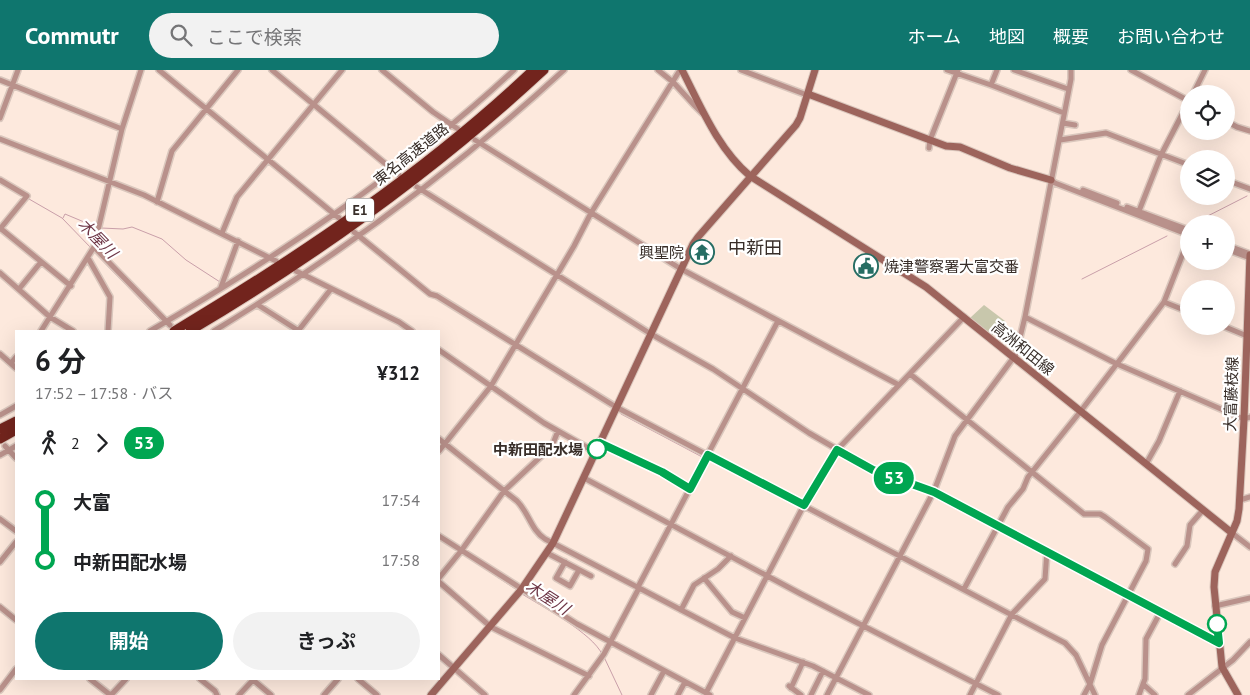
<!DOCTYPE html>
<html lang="ja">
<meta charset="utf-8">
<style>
body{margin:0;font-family:"PT Sans","Noto Sans JP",sans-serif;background:#f2f2f2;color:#202124;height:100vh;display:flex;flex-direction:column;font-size:19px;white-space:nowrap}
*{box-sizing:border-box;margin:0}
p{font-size:16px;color:#757577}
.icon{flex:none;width:28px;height:28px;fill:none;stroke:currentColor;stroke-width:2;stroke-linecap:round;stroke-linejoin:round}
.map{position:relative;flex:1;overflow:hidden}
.sheet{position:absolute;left:15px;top:260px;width:425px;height:350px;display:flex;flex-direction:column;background:#fff;border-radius:0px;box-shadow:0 5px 20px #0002}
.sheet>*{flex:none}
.badge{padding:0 10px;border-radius:16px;font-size:18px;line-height:32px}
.buttons{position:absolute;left:1180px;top:15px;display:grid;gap:10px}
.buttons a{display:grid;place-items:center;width:55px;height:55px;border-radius:50%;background:#fff;box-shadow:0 5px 20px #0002;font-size:25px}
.map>.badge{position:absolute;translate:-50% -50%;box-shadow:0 0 0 2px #fff}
.legs{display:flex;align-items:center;gap:8px;height:55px;padding:0 20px;font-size:16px}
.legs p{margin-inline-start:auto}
.head{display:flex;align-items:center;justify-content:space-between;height:85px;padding:0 20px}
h1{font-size:28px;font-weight:700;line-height:38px}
.button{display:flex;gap:10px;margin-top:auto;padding:10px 20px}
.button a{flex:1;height:58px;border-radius:30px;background:#0f766e;color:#fff;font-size:20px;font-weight:700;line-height:58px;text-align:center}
.button a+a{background:#f2f2f2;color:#202124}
ul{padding:0 20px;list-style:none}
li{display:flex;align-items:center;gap:18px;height:60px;font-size:19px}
li i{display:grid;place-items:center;width:8px;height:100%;margin:0 6px;background:currentColor}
li i::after{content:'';width:12px;height:12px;margin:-6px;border:4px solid;border-radius:50%;background:#fff}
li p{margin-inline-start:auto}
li:first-child i{background:linear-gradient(#0000 50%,currentColor 0)}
li:last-child i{background:linear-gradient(currentColor 50%,#0000 0)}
header{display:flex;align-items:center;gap:30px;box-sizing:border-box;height:70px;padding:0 25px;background:#0f766e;color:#fff}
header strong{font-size:24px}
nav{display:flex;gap:28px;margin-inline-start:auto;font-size:18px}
.search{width:350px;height:45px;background:#f2f2f2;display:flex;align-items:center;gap:12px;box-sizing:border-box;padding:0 18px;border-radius:28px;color:#757577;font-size:19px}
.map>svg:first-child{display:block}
.green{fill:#c8c7ac}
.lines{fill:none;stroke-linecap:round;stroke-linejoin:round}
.stream{stroke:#c99fa9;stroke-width:1}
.street-casing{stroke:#dac7bd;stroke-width:8}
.secondary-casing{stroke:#dac7bd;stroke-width:9}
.highway-casing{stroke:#dac7bd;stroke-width:11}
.street{stroke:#b9918b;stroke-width:5}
.secondary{stroke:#9d645c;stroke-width:7}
.highway{stroke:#72241d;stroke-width:9}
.line-1-casing{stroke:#fff;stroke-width:11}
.line-1{stroke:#00a651;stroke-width:8}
.stop-1-dot{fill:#fff;stroke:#00a651;stroke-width:2.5}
.labels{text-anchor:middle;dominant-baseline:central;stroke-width:4.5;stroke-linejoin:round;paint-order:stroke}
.shield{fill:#fff;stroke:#746d69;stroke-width:1}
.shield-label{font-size:14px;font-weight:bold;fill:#382e29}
.street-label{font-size:15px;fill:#382e29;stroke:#fff}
.poi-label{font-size:15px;fill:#382e29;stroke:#fff;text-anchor:end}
.stop-label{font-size:15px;font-weight:bold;fill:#382e29;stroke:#fff;text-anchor:end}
.water-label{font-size:16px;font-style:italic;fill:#6e3646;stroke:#fff}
.quarter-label{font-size:18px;fill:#382e29;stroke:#fff}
</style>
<header>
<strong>Commutr</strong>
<div class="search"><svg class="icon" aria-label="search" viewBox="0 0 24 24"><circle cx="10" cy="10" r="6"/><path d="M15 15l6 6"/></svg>ここで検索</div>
<nav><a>ホーム</a><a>地図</a><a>概要</a><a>お問い合わせ</a></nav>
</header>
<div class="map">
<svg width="1250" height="625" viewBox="0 0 1250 625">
<rect width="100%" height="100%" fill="#fde9dd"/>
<path class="green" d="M984,235l21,16 -13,15 -22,-18z"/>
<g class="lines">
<path class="stream" d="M29,129l33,19 30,31
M63,148l2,-4 31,13
M1192,154l55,-28
M101,158l22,1 9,-2 30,12 24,21 34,22
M94,182l67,69
M1082,209l85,-43
M621,344l83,44
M439,372l2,2
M446,378l11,8
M708,389l92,48
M803,439l94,49
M528,453l6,9
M464,485l53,35
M901,490l34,18
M522,524c21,13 70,39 80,60
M604,587l18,38
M1089,618l3,7"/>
<defs>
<path id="street" d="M159,0l180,148
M272,0l127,105
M382,0l51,42 25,17
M658,0l15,12 22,24 7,7
M741,0l66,25
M947,0l44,15
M997,0l-6,15 73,28
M1014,0l54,19
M1131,0l58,31
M0,10l122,49
M1193,24l12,-24
M0,48l18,-48
M1226,51l11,6 13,4
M1063,53l12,2
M0,69l144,56 132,66
M475,70l206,129 218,116
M1060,70l46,-7 83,32
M929,78l1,-8 28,-70
M0,110l27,16 -27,33
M1051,110l4,3 134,52
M1226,110l24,9
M417,117l234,147 62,35 96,64 64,37 61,21 285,152
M1083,120l34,13
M157,132l15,-51 66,-81
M1127,137l62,23
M1139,141l22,-56 28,-54
M0,158l71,58
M354,162l76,62 7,2 179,111 449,236 11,12 19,40
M222,163l15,-36 105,-127
M1226,175l24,9
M94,177l76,78
M1226,179l24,9
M88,188l22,39 -2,34
M296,201l103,51 13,9
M0,203l50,44 23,14
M221,217l17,-46
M19,219l22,-27
M1164,232l25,10
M258,235l41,26
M1025,247l92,47 127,55 6,-2
M1223,256l24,10
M41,261l53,-84 28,-118 19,-59
M150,261c129,-75 254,-159 364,-261
M214,261c125,-76 242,-162 350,-261
M298,261l33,-42
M439,280l105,73 51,29
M0,284l16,14
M1015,288l10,-41 46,-238v-9
M11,293l5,-6
M910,304l174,140h16l5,3 43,32 -2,12 -44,84 -12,39 -6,11
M0,345l16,-9
M439,369l78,62c12,12 14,29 28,38l190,99 78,28 56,29
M600,373l62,28 28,18
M5,376l11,12
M439,381l52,-65 83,-140 17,-33 89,-143
M0,385l16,-9
M1146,394l13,-23 21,-50
M584,408l217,116 197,101
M1240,430l10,-3
M0,449l16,12
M1232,463l18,14
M439,466l138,88 133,71
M547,483l44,23
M0,492l16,-20
M565,492l-9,16 14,8 9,-16
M1175,494l12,-18 3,-21 13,-15
M439,508l22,-27 43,-60 48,-45 6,-15
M704,508l28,34 13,6
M439,512l52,45 98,49
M638,517l140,-266
M964,519l44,-82 15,-18 5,-12 52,-65 78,-102 6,-8 25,-64
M1215,536l35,-8
M0,537l16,13
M681,540l13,-25 24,-16 13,-13
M439,585l46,40
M90,609l19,15h3l14,-15
M200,609l15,12 2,4
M252,609l19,16
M358,609l19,16
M1143,614l2,-5 1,-40 15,-28
M789,616l12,9
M791,618l12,-26
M0,620l16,-21
M706,623l98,-188 33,-55 127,-133
M239,625l15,-16
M324,625l14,-16
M574,625l30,-41 35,-66
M651,625l13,-24
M678,625l7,-13
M811,625l12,-24
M827,625l107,-204 21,-55 59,-79
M970,625l42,-81 33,-35 2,-28
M1139,625l4,-11 12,11
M1188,625l45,-35 17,-18"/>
<path id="secondary" d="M682,0c19,37 36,79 68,106l176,111 306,246
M808,24l122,46 16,6 14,1 50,21 41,12
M431,625l90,-105 32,-47 140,-299 5,-7 98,-112 4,-7 15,-48
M1238,625l-16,-28 -8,-80 1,-15 22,-51 2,-12 5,-90 6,-164"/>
<path id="highway" d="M174,261c127,-76 251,-159 359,-261
M190,261c128,-76 245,-160 354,-261
M0,359l16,-8
M0,369l16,-9"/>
</defs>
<use href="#street" class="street-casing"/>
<use href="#secondary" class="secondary-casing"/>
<use href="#highway" class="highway-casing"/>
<use href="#street" class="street"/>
<use href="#secondary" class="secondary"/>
<use href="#highway" class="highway"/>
</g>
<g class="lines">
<defs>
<path id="line-1" d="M597,379l3,-6 62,29 28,17 18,-34 96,50 33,-55 36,20 61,22 285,151 -2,-19"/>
</defs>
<use href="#line-1" class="line-1-casing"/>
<use href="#line-1" class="line-1"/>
</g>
<defs>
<symbol id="temple-ring" viewBox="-11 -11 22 22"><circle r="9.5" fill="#fff" stroke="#266d63" stroke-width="1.5"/><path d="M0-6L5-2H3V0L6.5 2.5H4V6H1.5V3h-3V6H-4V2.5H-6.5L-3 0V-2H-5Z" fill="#266d63"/></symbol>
<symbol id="civic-ring" viewBox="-11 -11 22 22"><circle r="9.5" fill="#fff" stroke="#266d63" stroke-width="1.5"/><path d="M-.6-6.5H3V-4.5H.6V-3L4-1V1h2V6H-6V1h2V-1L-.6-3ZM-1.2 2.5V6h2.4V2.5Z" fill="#266d63"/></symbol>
</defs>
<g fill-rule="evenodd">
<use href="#temple-ring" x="688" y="168" width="28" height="28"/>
<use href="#civic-ring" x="852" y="182" width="28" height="28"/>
</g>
<g class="stop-1-dot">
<circle cx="597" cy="379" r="9"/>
<circle cx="1217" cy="554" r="9"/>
</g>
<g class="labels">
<rect class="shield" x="346" y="128.5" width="28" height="23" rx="4"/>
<g class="shield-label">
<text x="360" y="140">E1</text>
</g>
<g class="street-label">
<text transform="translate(411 84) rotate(-38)">東名高速道路</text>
<text transform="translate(1023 278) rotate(39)">高洲和田線</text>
<text transform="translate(1231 324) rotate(-88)">大富藤枝線</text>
</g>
<g class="poi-label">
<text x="684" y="182">興聖院</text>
<text x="884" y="196" text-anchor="start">焼津警察署大富交番</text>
</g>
<g class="stop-label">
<text x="583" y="379">中新田配水場</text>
</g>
<g class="water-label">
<text transform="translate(98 168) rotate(46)">木屋川</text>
<text transform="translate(548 527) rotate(33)">木屋川</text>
</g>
<g class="quarter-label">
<text x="755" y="177">中新田</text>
</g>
</g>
</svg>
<div class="buttons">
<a><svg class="icon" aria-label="locate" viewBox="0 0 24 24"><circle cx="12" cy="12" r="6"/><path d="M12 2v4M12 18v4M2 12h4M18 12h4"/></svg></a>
<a><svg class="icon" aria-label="layers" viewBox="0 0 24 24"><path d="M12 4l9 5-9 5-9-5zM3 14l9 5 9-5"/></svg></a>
<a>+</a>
<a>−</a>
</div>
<b class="badge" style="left:894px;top:408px;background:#00a651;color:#fff">53</b>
<section class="sheet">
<div class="head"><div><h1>6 分</h1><p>17:52 – 17:58 · バス</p></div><b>¥312</b></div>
<div class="legs"><svg class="icon" aria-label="walk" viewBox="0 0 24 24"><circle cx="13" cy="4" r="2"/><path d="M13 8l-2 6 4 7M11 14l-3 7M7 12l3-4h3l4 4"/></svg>2<svg class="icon" aria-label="forward" viewBox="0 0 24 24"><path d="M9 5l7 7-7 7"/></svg><b class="badge" style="background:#00a651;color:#fff">53</b></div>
<ul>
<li><i style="color:#00a651"></i><b>大富</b><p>17:54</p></li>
<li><i style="color:#00a651"></i><b>中新田配水場</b><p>17:58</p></li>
</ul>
<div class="button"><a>開始</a><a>きっぷ</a></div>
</section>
</div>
